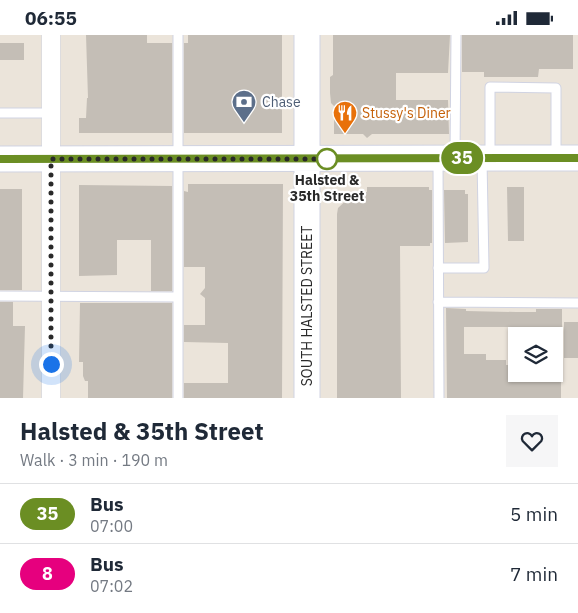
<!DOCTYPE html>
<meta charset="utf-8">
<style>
body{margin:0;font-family:"IBM Plex Sans",sans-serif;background:#f6f6f7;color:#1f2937;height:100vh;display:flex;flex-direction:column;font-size:19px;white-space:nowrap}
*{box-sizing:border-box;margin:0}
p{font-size:16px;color:#747a83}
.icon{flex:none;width:28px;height:28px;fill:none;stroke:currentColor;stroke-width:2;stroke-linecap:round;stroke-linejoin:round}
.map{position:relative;height:363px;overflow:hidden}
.drawer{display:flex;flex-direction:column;background:#fff;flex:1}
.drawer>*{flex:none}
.badge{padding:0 10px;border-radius:16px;font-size:18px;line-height:32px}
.fabs{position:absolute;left:508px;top:292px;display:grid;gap:10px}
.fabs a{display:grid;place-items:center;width:55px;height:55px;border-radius:0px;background:#fff;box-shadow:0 1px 4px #0004;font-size:25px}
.you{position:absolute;width:25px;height:25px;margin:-12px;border:4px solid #fff;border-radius:50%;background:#1a73e8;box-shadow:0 0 0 8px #1a73e833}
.map>.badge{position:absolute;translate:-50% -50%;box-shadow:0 0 0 2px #fff}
.round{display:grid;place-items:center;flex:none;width:52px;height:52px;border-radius:0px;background:#f6f6f7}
.overview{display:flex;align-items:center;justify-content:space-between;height:85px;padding:0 20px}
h1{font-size:24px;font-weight:700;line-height:38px}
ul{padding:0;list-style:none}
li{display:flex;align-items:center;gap:15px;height:60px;padding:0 20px;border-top:1px solid #e0e1e3}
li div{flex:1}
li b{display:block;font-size:19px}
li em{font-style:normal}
li .badge{min-width:55px;font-weight:700;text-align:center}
.status{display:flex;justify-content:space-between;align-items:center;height:35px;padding:0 25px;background:#fff;direction:ltr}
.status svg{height:14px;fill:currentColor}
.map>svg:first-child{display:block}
.building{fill:#c4beb6}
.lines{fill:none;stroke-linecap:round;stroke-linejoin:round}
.service-casing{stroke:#d0d3e2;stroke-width:11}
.minor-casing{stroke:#d0d3e2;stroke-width:19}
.secondary-casing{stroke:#d0d3e2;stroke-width:27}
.service{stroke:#fff;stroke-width:9}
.minor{stroke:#fff;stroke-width:18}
.secondary{stroke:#fff;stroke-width:25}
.line-casing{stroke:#fff;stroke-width:11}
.line{stroke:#6b8e23;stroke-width:8}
.walk{stroke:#292929;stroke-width:5;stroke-dasharray:0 9}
.stop-dot{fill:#fff;stroke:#6b8e23;stroke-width:2.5}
.labels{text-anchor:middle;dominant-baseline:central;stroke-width:4.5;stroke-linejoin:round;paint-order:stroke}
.service-label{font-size:14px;fill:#4e5e75;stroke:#fff;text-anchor:start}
.food-label{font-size:14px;fill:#c56008;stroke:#fff;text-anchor:start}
.stop-label{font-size:14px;font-weight:bold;fill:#292929;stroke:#fff}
.street-label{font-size:14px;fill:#292929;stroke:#fff}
</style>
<div class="status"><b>06:55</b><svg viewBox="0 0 49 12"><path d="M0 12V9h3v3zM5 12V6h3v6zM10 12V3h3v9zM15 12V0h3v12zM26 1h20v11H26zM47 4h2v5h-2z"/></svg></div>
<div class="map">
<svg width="578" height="363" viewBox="0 0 578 363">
<rect width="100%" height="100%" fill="#ebe4da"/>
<path class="building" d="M86,0h61v8h25v90h-93v-15h7l1,-20h1z
M188,0h94v98h-98v-90h4z
M333,0h117l-2,38h-52v27h52l1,34h-77l-5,4 -4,-4h-29v-28l-3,-3 -1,-10v-16l3,-2z
M462,0h111v34h-34l-1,8h-54v-5h-22z
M0,8h24v17h-24z
M188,149h95l-1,214h-98v-15h44v-40l-44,-1v-17h21v-27l-5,-4 5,-6v-21h-21v-76l4,1z
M79,150l93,1v105h-21v-51h-34v35l-38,1z
M367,152h62v3h3v53h-2v3h-30l1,152h-64v-184l1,-6 16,-15 9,1v-2h4z
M507,152h17v54h-16z
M0,154h22v101h-22z
M444,155h21v4h3v48l-23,1z
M0,267h13v24h12l-2,72h-23z
M80,268h92v95h-84v-17h-3l-2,-5v-14h-4z
M446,273l20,1v2l50,1h20v-3h26v22h-26v-4h-72v27h22v6h20v5h10v9h45v24h-114z
M564,287h14v36h-14z"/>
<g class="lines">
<defs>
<path id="service" d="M0,78h51
M490,121v-69l66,1v67
M455,122l1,-122
M438,124l1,239
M438,233h46l-2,-109
M0,261l178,1
M438,267l140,1
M178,363v-363"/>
<path id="minor" d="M51,0v363"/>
<path id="secondary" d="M0,124l578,-1
M307,363v-363"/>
</defs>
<use href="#service" class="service-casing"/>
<use href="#minor" class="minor-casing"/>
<use href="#secondary" class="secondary-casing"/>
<use href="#service" class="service"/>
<use href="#minor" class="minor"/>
<use href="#secondary" class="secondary"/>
</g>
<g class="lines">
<defs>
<path id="line" d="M0,124l578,-1"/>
</defs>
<use href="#line" class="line-casing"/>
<use href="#line" class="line"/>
<path class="walk" d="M51,329v-205h280h-4"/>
</g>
<defs>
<symbol id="bank-pin" viewBox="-11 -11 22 30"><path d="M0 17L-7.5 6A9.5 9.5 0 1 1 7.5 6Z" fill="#5c6f8a" stroke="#fff"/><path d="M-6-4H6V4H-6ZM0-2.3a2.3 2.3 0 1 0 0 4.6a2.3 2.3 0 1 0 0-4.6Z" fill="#fff"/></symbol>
<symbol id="restaurant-pin" viewBox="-11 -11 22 30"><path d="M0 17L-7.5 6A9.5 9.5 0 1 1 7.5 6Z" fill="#e8710a" stroke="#fff"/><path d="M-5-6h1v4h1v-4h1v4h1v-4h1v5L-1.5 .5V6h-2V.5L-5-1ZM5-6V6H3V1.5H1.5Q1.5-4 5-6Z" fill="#fff"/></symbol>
</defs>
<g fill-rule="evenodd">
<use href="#bank-pin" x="230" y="53" width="28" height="38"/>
<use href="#restaurant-pin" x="331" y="64" width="28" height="38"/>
</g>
<circle class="stop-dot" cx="327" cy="124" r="10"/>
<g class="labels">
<g class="service-label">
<text x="262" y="67">Chase</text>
</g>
<g class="food-label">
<text x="362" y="78">Stussy's Diner</text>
</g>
<g class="stop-label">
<text x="327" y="145">Halsted &amp;<tspan x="327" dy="16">35th Street</tspan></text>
</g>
<g class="street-label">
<text transform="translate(307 271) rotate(-90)">SOUTH HALSTED STREET</text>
</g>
</g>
</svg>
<div class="fabs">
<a><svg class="icon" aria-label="layers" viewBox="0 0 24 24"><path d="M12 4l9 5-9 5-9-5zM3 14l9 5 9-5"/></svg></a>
</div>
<div class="you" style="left:51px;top:329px"></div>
<b class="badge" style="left:462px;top:123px;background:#6b8e23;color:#fff">35</b>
</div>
<section class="drawer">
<div class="overview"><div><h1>Halsted &amp; 35th Street</h1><p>Walk · 3 min · 190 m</p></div><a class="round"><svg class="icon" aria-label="heart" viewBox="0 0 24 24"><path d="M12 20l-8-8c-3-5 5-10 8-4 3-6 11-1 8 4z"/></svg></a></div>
<ul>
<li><span class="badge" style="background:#6b8e23;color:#fff">35</span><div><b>Bus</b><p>07:00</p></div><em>5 min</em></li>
<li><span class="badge" style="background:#e6007e;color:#fff">8</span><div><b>Bus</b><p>07:02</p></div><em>7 min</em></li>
</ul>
</section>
